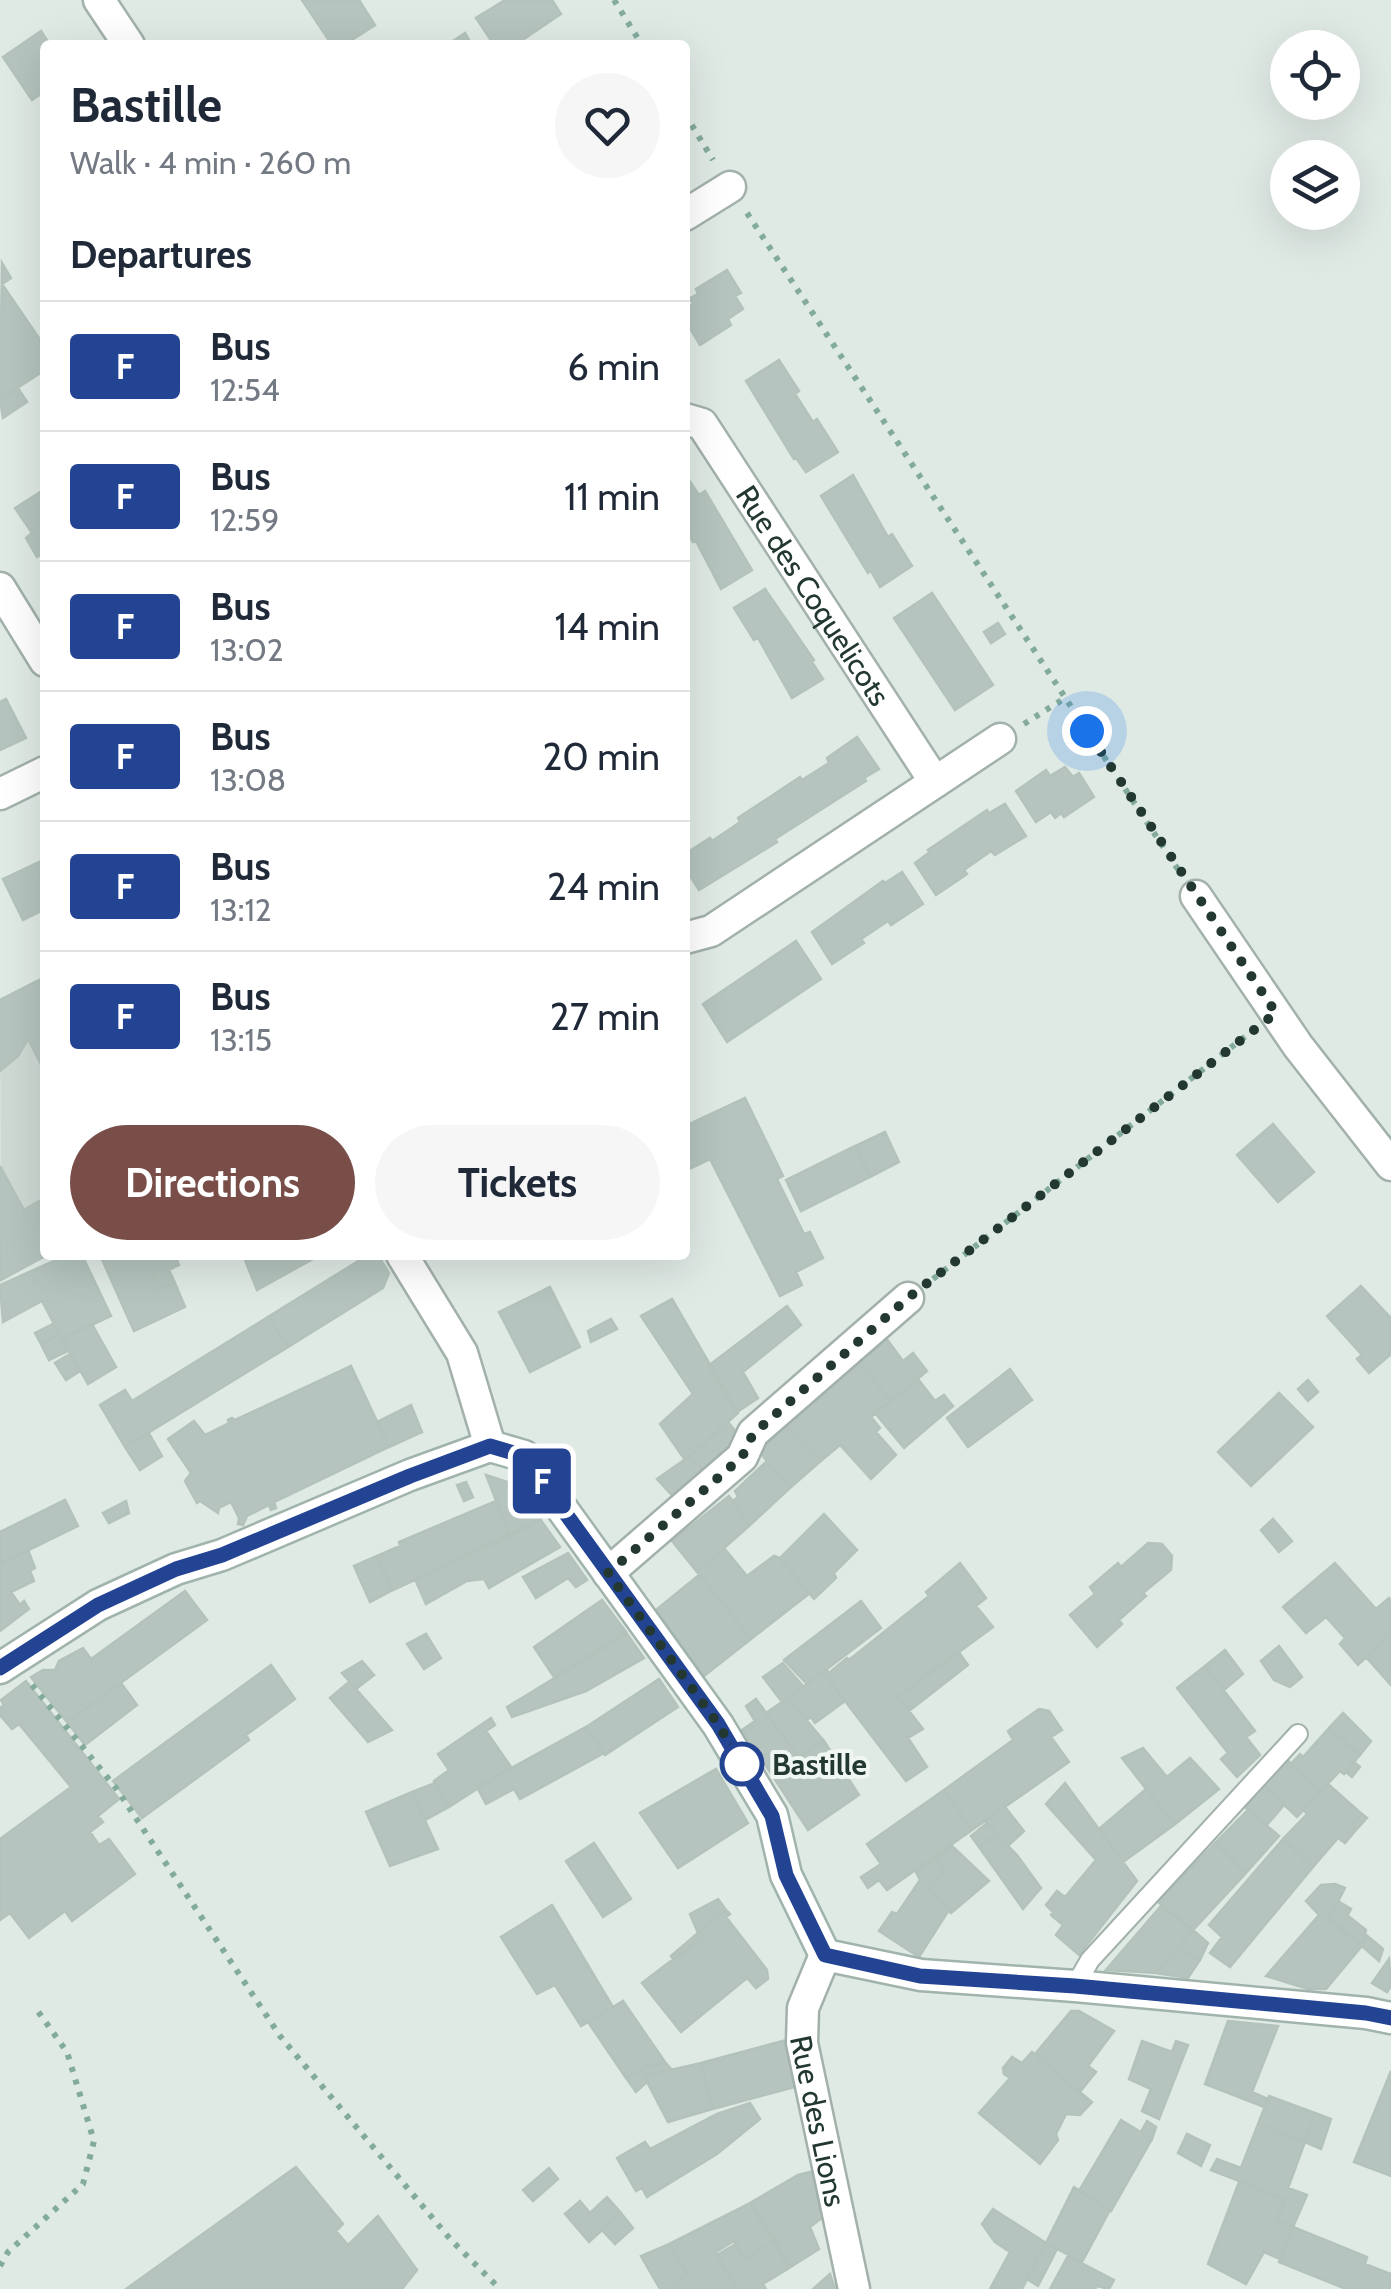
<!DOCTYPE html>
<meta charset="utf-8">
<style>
body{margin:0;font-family:Cabin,sans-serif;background:#f6f6f7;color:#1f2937;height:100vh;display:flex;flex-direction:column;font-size:38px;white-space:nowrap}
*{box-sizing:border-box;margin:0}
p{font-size:32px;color:#747a83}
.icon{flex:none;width:55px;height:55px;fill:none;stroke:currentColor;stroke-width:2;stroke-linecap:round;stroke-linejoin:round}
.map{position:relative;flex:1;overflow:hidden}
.details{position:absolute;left:40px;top:40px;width:650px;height:1220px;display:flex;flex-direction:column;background:#fff;border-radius:10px;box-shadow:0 10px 40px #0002}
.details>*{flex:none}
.badge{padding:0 20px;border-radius:8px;font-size:35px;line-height:65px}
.fabs{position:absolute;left:1270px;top:30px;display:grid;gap:20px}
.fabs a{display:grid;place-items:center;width:90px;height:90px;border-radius:50%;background:#fff;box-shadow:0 10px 40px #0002;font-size:50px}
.you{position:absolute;width:50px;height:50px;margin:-25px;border:8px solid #fff;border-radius:50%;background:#1a73e8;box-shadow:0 0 0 15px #1a73e833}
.map>.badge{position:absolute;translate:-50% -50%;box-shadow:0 0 0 5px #fff}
h2{padding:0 30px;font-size:38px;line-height:90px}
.round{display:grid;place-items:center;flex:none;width:105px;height:105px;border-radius:52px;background:#f6f6f7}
.headline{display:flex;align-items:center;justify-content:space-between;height:170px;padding:0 30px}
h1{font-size:48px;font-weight:800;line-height:75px}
.action{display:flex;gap:20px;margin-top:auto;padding:20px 30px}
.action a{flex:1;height:115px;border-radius:60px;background:#794e49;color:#fff;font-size:40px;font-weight:800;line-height:115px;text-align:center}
.action a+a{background:#f6f6f7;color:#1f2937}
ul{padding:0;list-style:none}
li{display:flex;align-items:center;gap:30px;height:130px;padding:0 30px;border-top:2px solid #e0e1e3}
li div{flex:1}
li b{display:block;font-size:38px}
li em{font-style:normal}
li .badge{min-width:110px;font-weight:700;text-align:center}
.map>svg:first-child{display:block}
.built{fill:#ced9d4}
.building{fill:#b5c4be;stroke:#b3c3bb;stroke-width:2.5}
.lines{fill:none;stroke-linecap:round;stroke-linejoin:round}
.lane-casing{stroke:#a3b1ab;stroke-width:22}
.street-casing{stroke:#a3b1ab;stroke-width:35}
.secondary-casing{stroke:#a0b4ac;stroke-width:35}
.path{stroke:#83ab9c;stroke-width:6;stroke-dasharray:5 8;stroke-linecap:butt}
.lane{stroke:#fff;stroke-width:18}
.street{stroke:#fff;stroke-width:30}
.secondary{stroke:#fff;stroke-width:30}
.line-casing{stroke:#fff;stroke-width:22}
.line{stroke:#234393;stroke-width:15}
.walk{stroke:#223831;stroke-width:10;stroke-dasharray:0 18}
.stop-dot{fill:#fff;stroke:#234393;stroke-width:5}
.labels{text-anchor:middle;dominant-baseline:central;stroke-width:8;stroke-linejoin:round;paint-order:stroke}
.street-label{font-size:30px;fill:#223831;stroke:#f0f7f3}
.stop-label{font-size:30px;font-weight:bold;fill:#223831;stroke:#f0f7f3;text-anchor:start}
</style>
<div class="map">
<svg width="1391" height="2289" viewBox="0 0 1391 2289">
<rect width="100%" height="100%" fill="#e0eae5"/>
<path class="built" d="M45,977l2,278 -46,25 -1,-280z"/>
<path class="building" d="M302,0h57l16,25 -31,20h-12z
M505,0h47l9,14 -46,31h-21l-18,-27z
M41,31l9,14h-5v46l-13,9 -29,-43z
M465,33l7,12h-25z
M2,263l9,15 -9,6 43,63v23l-45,29z
M727,270l14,23 -6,3 8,13 -15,10 3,6 -31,20 -15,-25v-11l8,-5 -3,-6 8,-4 -2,-5z
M779,360l20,31 -4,3 18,28 4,-3 21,33 -32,20 -10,-14 -2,1 -48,-78z
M18,388l9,14 -24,16 -3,-18z
M853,475l35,62 4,-3 20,32 -32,21 -9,-16 -3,2 -47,-77z
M689,480l10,15 6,-4 47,79 -31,19 -25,-48 -3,1 -8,-12v-47z
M45,489v63l-8,5 -11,-19 6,-5 -17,-25z
M765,589l49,71 -2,2 11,17 -31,19 -34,-60 -4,2 -20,-32z
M932,593l61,92 -38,25 -61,-92z
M998,623l7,11 -14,9 -7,-11z
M6,699l20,39 -26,12v-48z
M857,737l22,32 -15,9 2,3 -91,58 2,3 -78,48 -14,-22v-14l25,-16 2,3 15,-10 13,-9 -2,-4 62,-41 2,3 27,-17 -2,-5z
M1065,767l8,10 6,-4 15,24 -30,20 -3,-4 -6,5 -4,-6 -15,10 -20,-31 30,-21 4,6z
M1005,804l21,32 -31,19 -4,-4 -27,19 3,4 -31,21 -21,-32 15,-11 -2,-2 59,-40 2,3z
M45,859v26l-10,-21z
M35,864l10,21v24l-22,11 -20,-41z
M902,872l21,32 -32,21 -3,-4 -27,18 3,4 -32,21 -20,-32 71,-51 2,2z
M796,941l25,38 -94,63 -24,-38z
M45,977v95l-17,-33 -10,17 -18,15v-71z
M745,1098l38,78 -6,3 27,55 6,-2 13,26 -27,14 6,13 -22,11 -70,-137 -25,12v-45z
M1273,1124l41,48 -36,30 -41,-47z
M885,1132l14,30 -29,15 -15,-31z
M855,1146l15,31 -69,34 -15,-31z
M0,1166l24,44 15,-9 6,11 2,43 -46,25z
M67,1255h15l29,61 -49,23 -20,-38 -39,21 -3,-37z
M100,1255h43l16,33 16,-5 10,24 -51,24z
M143,1255h32l4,10 -10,5 6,13 -16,5z
M258,1255h62l-63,35 -12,-30z
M368,1255h10l11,18 -6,15 -95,59 -20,-30z
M1361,1286l30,32v36l-22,19 -12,-14 5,-4 -35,-39z
M550,1287l30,60 -50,25 -31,-60z
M672,1299l66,114 -53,47 -25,-36 33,-30 -52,-78z
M787,1306l14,19 -58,47 15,26 -21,14 -29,-46z
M268,1317l20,30 -163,100 -25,-42 25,-15 7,11z
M611,1319l6,10 -26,13 -3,-11z
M53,1324l6,11 -18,9 -6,-11z
M92,1324l24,43 -28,17 -26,-45z
M59,1335l9,16 -19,9 -8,-16z
M886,1338l17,23 10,-8 14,18 -36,30 -33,-39z
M70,1354l10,17 -14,9 -11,-17z
M858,1362l33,39 -20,16 9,11 -4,4 20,23 -25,24 -31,-34 -18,15 -36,-36z
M351,1366l38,81 -115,55 2,6 -5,2 -2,-5 -22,11 -4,9 -5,-1 1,-6 -8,-16 -12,6 -1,5 -18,-12 -3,2 -12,-22 6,-8 -23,-34 26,-18 11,14 24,-12 -1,-3 4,-2 3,2z
M1010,1369l22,31 -64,47 -21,-29z
M918,1379l17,22 9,-6 9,11 -49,42 -29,-35z
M1308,1380l10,12 -10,9 -10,-12z
M1279,1393l34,34 -62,59 -33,-34z
M411,1405l11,27 -33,15 -12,-25z
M728,1422l14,17 -35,36 -17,-19z
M786,1424l36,36 -32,28 -34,-40z
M148,1432l14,24 -22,14 -15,-23z
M690,1456l17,19 -29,27 -21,-23z
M767,1461l23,27 -41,38 -16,-25 5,-4 -3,-6z
M486,1475l31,10 24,33 -31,18z
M466,1482l7,15 -9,4 -7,-16z
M729,1496l20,30 -52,46 -25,-31z
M65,1500l13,26 -78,38v-32z
M126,1501l3,12 -20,10 -6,-10z
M496,1501l14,35 -117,54 -16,-34 23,-10 -1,-4z
M824,1514l33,36 -23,23 2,5 -22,21 -34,-41z
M540,1519l20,28 -71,41 -5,-9 -17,2 -41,23 -11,-25z
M1273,1519l19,22 -13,11 -18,-22z
M1148,1543l14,1 10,12 -1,14 -28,23 3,3 -27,24 3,4 -25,23 -27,-32 25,-21 -5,-7 28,-24 3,4z
M724,1548l23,28 27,-20 6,2 30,35 -59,46 -54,-67z
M28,1550l7,18 -5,3 4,10 -23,11 9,13 4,-4 5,8 -29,22v-67z
M568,1553l19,27 -11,7 -8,-9 -32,20 -13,-21z
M377,1556l16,34 -23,12 -16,-36z
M960,1563l26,35 -10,8 17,21 -95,70 25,32 -15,9 19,29 -21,14 -83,-109 3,-3 3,4 18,-15 2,2 80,-64 -3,-4z
M1335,1563l41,46 13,-11 2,3v33l-33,31 -18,-21 5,-6 -19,-21 -20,16 -23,-26z
M699,1575l52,64 -47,37 -48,-66z
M185,1591l22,29 -140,102 -36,-45 12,-7h12l4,-9 24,-13 8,11z
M602,1600l24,32 -72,45 -20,-30z
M861,1601l20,27 -74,56 -23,-24z
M426,1634l15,24 -17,11 -17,-25z
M627,1634l17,24 -58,33 -74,26 -5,-10z
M1391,1634v51l-25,-28z
M1279,1646l23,31 -12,10 -16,-7 -13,-19z
M1225,1650l18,24 -18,15 -20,-23z
M958,1651l10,14 -59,46 -11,-14z
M362,1661l12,14 -18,14 -14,-16z
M783,1663l20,23 -21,16 -19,-25z
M271,1665l24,34 -49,36 3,5 -107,78 -29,-37z
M1205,1666l50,65 -9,6 14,18 -23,22 -16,-18 7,-6 -51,-65z
M823,1672l22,29 -30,22 -4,-6 -4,3 -19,-22z
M659,1679l19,28 -73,48 -19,-28z
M26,1681l93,118 -21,17 5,6 -13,10 9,13 10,-6 26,35 -63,47 -7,-10 -36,27 -19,-25 -10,7v-81l71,-52 -52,-63 -7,5 -12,-14v-7l4,-3 -3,-5z
M349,1682l7,7 36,41 -24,12 -38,-44z
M121,1683l16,22 -52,40 -18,-23z
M788,1698l36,43 -25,17 -33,-45z
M756,1699l43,59 -27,17 -30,-45 13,-9 -9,-15z
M1039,1709l10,2 13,19 -11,7 18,25 -97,68 -28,-40 69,-50 -5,-9z
M1343,1713l28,28 -11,14 -31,-27z
M491,1718l4,7 -9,6 25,36 -62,40 -15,-26 15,-11 -11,-16z
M586,1727l18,26 -84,46 -6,-10 -28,15 -9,-17z
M1329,1728l31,27 -16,19 -4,-3 -19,20 -30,-27 9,-10 3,3z
M824,1741l35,54 -51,35 -36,-55z
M1143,1748l24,29 23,-19 29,31 -45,36 -52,-67z
M1285,1758l36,33 -24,26 -34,-32z
M1354,1762l6,5 -8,10 -6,-5z
M716,1769l32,54 -70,45 -38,-55z
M435,1783l14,24 -24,13 -13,-28z
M1065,1783l72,98 -58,74 -23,-20 7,-10 -12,-10 2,-3 -7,-7 11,-14 8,6 31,-37 -50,-56z
M1328,1784l34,30 -11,12 5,4 -11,13 -7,-5 -25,29 -30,-28 24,-25 -4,-5z
M1263,1785l22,19 -19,22 -21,-19z
M1146,1789l28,36 -51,37 -24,-33z
M944,1790l28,40 -85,60 -8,-10 -11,8 -7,-11 20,-13 -14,-20z
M412,1792l26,57 -48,17 -24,-54z
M1005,1807l19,24 -16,15 -24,-25z
M1248,1810l31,26 -33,37 -31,-30z
M1362,1814l5,4 -11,12 -5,-4z
M986,1824l10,10 -17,13 -8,-11z
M996,1834l21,21 24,33 -18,21 -44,-62z
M1283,1839l30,28 -83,100 -20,-14 12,-16 -13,-12z
M594,1843l37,56 -28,18 -37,-56z
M1215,1843l31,30 -53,57 -35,-28z
M952,1846l37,35 -38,32 -24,-27 18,-14 -10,-13z
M935,1859l10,13 -18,14 22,24 -30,47 -40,-26 13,-19 5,2 23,-34 -4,-8z
M1335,1884l10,4 -16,31 33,27 -36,43h-18l-42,-13 53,-61 -13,-14 15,-16z
M718,1899l8,11 -28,23 -8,-19z
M1338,1901l13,8 -11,20 -11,-10z
M552,1905l61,102 -32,19 -26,-41 -18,9 -36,-57z
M1161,1906l32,24 -15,17 -22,26 -50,-3z
M726,1910l4,4 -4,3 41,53 1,9 -12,9 -9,-10 -66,54 -39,-49 59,-45 -3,-5z
M1347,1915l19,15 -4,16 -22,-17z
M1193,1930l15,13 -8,17 -22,-13z
M698,1933l3,5 -27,23 -3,-5z
M1365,1934l18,15 -4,12 -17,-15z
M1178,1947l22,13 -12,18 -32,-5z
M1389,1959l2,27 -4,6 -15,-9z
M623,2001l42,61 -14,6 -3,-3 -22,13 -38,-56z
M1071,2011h8l35,20 -26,35 8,6 -17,21 -44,-39z
M1228,2021l50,5 -26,66 16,7 -4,8 -59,-23z
M786,2040l12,46 -85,23 -12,-46z
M1142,2041l30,11 4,-11 12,4 -29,74 -17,-8 9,-22 -22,-10z
M1032,2052l60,50 -12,13 -14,-1 -10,20 2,6 -18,24 -61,-51 31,-35 -6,-4 -1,-6 9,-11 10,6z
M665,2062l7,8 -28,6 3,6 -11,10 -10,-14 22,-13 3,3z
M701,2063l12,46 -45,13 -24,-46z
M1391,2071v105l-37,-14z
M1269,2096l46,17 -10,29 -47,-18z
M750,2103l10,16 -43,35 -70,43 -5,-9 -6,3 -19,-33 28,-16 5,7 67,-35z
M1315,2113l16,6 -10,30 -16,-7z
M1121,2120l31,19 -41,72 -32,-20z
M1147,2121l9,6 -4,12 -11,-7z
M1258,2124l47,18 -17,46 19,7 -14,32 -17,-6 9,-22 -74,-29 6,-11 24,9z
M1187,2134l23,11 -9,21 -23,-13z
M296,2167l47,57 -7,7 12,14 30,-29 39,54 -15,19h-276z
M549,2168l9,11 -25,22 -10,-11z
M814,2171l9,46 -13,10 9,22 -30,19 -39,-65 48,-28z
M1239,2182l46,17 -9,22 17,6 -13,32 -16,-7 -18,32 -38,-20z
M1074,2187l36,23 -28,52 -36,-19z
M607,2197l14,16 -32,29 -24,-28 15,-13 10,12z
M750,2203l25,37 -30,19 -11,-18 -18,11 21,37h-63l-3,-5 17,-9 -19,-31z
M993,2209l53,34 -24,46h-32l20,-37 -15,-10 -13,-18z
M621,2213l12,15 -18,16 -13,-14z
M1293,2227l74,30 -2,7 26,10v15h-45l-67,-27z
M775,2240l14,28 -26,16 3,5h-29l-20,-34 19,-11 9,15z
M1046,2243l11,6 -19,37 -11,-7z
M669,2244l19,31 -17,9 3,5h-14l-19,-33z
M1068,2256l46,24 -5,9 -12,-3 -2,3h-45z
M830,2274l5,15h-22z"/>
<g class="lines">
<defs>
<path id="lane" d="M1075,1986l15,-26 208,-226"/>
<g id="street">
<path d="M99,0l30,45"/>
<path d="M685,215l45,-28"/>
<path id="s1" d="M685,419l17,5 233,358"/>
<path d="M0,588l45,73"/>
<path d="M0,794l45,-22"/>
<path d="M1196,896l102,150 93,119"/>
<path d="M685,938l26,-7 289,-192"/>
<path d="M402,1255l60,98 28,93"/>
<path d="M608,1573l134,-116 11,-24 155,-135"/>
<path id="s2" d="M825,1955l-22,53 -1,35 52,246"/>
</g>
<path id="secondary" d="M0,1668l98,-63 78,-36 46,-14 188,-80 80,-29 34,10 194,269 54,90 14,60 39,80 96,20 154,11 291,27 25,5"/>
</defs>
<use href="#lane" class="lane-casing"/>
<use href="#street" class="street-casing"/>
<use href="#secondary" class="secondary-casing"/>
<path class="path" d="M614,0l28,45
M685,114l28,46
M747,213l432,658
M1024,724l41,-26
M933,1279l318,-247
M32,1685l84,103 164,248 171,204 49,49
M0,2266l8,-14 75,-68 11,-43 -27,-89 -30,-42"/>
<use href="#lane" class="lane"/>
<use href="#street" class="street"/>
<use href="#secondary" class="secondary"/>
</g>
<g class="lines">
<defs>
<path id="line" d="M0,1668l98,-63 78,-36 46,-14 188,-79 80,-30 34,10 194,268 54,92 14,59 39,80 95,21 155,10 291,27 25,5"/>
</defs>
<use href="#line" class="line-casing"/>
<use href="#line" class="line"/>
<path class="walk" d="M742,1764l-24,-40 -110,-151 134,-116 11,-23 155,-136 368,-285 -189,-282"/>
</g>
<circle class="stop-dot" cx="742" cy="1764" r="20"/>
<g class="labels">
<g class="street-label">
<text stroke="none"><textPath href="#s1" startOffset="222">Rue des Coquelicots</textPath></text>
<text stroke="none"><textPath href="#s2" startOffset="172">Rue des Lions</textPath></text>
</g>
<g class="stop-label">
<text x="772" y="1764">Bastille</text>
</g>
</g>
</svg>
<div class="fabs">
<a><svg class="icon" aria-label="locate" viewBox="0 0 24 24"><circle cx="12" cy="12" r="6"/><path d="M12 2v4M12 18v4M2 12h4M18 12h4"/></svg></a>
<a><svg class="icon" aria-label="layers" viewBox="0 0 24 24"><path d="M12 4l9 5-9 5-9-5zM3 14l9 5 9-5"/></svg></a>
</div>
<div class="you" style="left:1087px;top:731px"></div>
<b class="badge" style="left:542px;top:1481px;background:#234393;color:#fff">F</b>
<section class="details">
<div class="headline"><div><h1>Bastille</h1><p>Walk · 4 min · 260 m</p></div><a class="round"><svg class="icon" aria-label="heart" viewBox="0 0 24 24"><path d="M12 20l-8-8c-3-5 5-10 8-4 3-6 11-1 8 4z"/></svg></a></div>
<h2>Departures</h2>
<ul>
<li><span class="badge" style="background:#234393;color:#fff">F</span><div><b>Bus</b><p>12:54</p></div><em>6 min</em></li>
<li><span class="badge" style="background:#234393;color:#fff">F</span><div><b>Bus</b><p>12:59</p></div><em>11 min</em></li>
<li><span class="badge" style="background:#234393;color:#fff">F</span><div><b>Bus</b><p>13:02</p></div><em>14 min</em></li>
<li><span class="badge" style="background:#234393;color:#fff">F</span><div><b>Bus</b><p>13:08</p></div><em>20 min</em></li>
<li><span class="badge" style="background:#234393;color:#fff">F</span><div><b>Bus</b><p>13:12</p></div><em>24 min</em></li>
<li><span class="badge" style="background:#234393;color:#fff">F</span><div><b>Bus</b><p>13:15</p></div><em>27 min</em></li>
</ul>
<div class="action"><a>Directions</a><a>Tickets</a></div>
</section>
</div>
